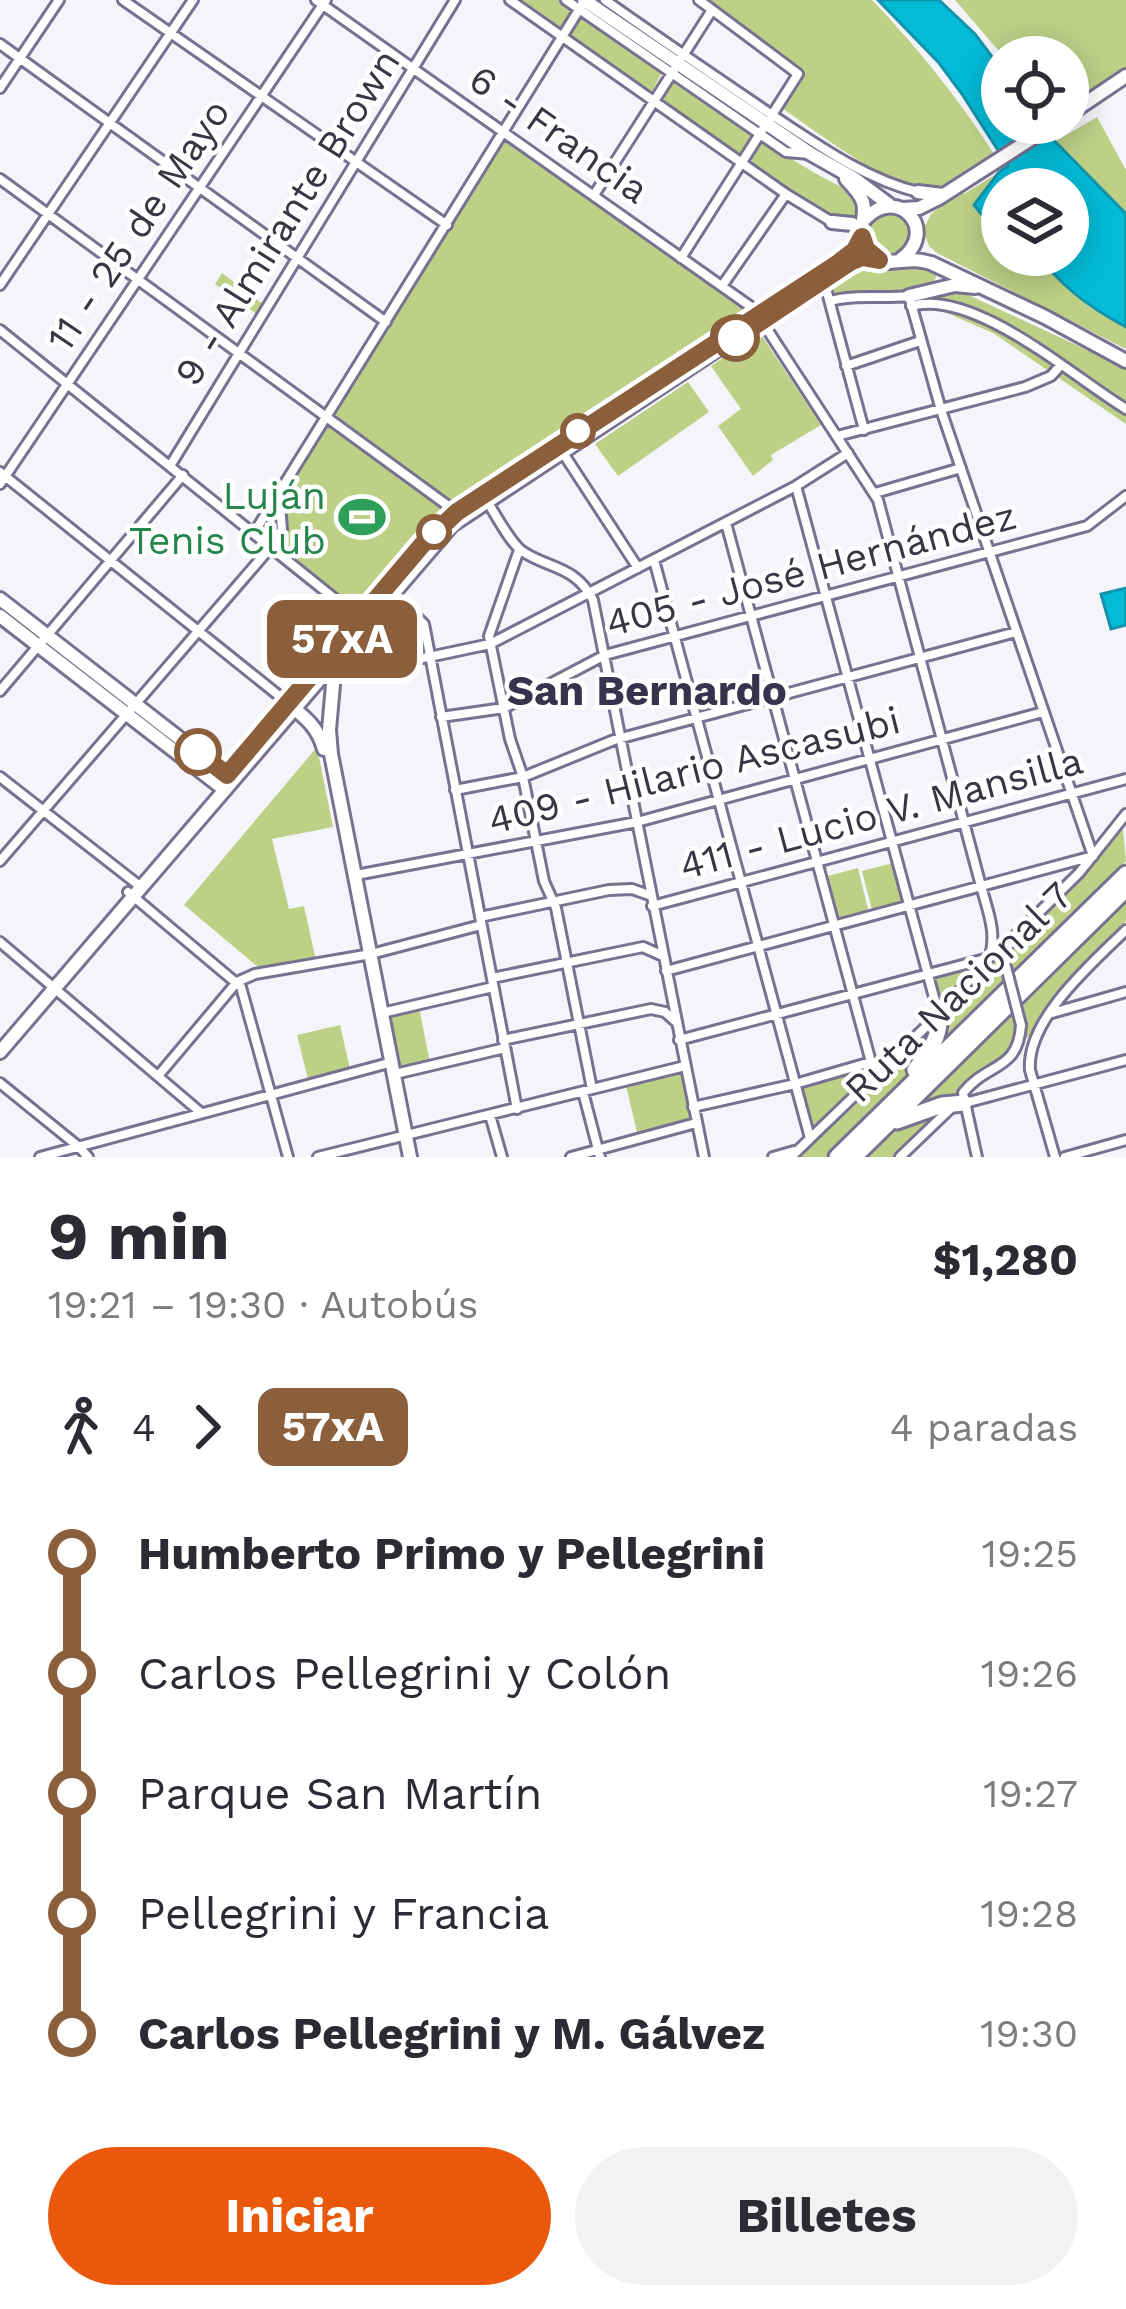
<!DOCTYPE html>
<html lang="es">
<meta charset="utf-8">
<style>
body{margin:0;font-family:"Work Sans",sans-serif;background:#f2f2f3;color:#2b2b33;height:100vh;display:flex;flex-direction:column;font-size:45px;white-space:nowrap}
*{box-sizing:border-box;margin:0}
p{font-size:39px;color:#7c7c81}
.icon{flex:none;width:66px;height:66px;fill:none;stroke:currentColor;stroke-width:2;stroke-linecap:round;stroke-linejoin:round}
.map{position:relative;height:1157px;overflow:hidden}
.panel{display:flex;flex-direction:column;background:#fff;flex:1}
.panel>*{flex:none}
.badge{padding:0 24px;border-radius:18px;font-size:42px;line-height:78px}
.fabs{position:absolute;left:981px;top:36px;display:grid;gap:24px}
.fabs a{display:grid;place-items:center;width:108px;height:108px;border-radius:50%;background:#fff;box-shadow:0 6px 30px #0003;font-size:60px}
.map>.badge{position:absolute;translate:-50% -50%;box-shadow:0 0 0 6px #fff}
.legs{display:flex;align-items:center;gap:18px;height:132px;padding:0 48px;font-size:39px}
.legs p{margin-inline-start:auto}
.summary{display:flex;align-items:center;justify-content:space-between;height:204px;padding:0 48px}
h1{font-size:66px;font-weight:700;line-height:90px}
.cta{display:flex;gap:24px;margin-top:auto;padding:24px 48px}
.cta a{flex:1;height:138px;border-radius:72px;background:#ea580c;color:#fff;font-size:48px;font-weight:700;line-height:138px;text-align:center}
.cta a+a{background:#f2f2f3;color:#2b2b33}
ul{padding:0 48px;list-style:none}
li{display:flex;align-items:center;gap:42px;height:120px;font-size:45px}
li i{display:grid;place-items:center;width:18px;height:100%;margin:0 15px;background:currentColor}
li i::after{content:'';width:30px;height:30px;margin:-15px;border:9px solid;border-radius:50%;background:#fff}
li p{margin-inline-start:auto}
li:first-child i{background:linear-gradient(#0000 50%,currentColor 0)}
li:last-child i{background:linear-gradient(currentColor 50%,#0000 0)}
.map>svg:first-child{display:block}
.green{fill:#bdd086}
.water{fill:#03bbd7;stroke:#1393ab;stroke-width:3}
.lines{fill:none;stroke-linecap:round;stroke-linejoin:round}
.minor-casing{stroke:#787190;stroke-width:14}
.major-casing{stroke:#787190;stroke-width:18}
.highway-casing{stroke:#787190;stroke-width:21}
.minor{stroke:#fff;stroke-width:8}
.major{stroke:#fff;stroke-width:12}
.highway{stroke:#fff;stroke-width:15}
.minor-bridge-casing{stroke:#787190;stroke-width:14;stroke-linecap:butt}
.minor-bridge{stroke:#fff;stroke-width:8}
.line-1-casing{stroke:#fff;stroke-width:27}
.line-1{stroke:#8b5e3c;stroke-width:18}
.stop-1-dot{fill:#fff;stroke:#8b5e3c;stroke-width:6}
.labels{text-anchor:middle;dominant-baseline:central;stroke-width:9;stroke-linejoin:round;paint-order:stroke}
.street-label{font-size:39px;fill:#393644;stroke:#fff}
.leisure-label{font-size:39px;fill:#27864d;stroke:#fff;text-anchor:end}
.neighbourhood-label{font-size:42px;font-weight:bold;fill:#39324d;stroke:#fff}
</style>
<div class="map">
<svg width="1126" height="1157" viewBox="0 0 1126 1157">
<rect width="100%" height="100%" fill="#f6f4fb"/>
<path class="green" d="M521,0h38l12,8v6l-14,16 -10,-7 -2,-7z
M701,0h171c46,48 86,98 122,154 -17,13 -35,28 -56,33 -39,10 -122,-56 -156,-79l21,-37z
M955,0h171v67l-58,39v-49h-64z
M582,18l80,54 -9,18 -4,1 -79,-54 -1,-3 10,-15z
M674,83l78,52 -10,19 -2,1 -77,-54 7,-17z
M1097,117l29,53v75l-85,-95z
M507,138l247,175 -32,17 -14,13 -250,164 -126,-90z
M762,141l51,31 45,24 2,31 -33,-8 -76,-53 1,-8z
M1006,168l9,21h-13v66h66l58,32v62l-189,-96 -8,-7 -6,-16 8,-16 30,-23 3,3z
M889,210l19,8 6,24 -22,17c-22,-6 -33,-16 -22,-39z
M913,261l24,10 -2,9c-29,20 -71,15 -103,13l1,-13 28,-17z
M222,273l42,32 -6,10 -43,-31z
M964,293l162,75v56l-133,-91 -74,-32 24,-7z
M760,333l61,92 -50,30 2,5 -20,16 -35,-50 23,-17 -30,-43z
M688,382l21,30 -91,64 -23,-32z
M328,422l123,88 -1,3 -69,71 -12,21 -9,9 -9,-3 -73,-65 7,-17 -2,-37z
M317,747l16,80 -61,12 17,70 15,-3 12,55 -53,10 -79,-66z
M1123,829l3,32 -298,296h-36l182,-180 18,-16 18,-5 3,-9z
M893,863l10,39 -31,8 -10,-39z
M858,868l11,45 -30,7 -11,-44z
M1126,895v26l-71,76 -23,37 -59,42 -11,15 -69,66h-30z
M968,969l5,1 -30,35 -3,-1 -6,-25z
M419,1007l11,56 -27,5 -6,-4 -9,-45 4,-5z
M340,1025l10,44 -42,10 -11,-44z
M872,1069v3l-58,57h-2l-12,-41z
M678,1072l5,3 8,41 -4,7 -49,13 -12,-50z"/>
<path class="water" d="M878,0h61l36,34 27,36v53h35l89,91v113c-32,-17 -67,-42 -87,-72h29v-66h-66v51l-28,-35 25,-33 9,-6 -46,-72 -23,-31z
M1126,588v37l-15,4 -10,-35z"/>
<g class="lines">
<defs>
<path id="minor" d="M123,0l324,225
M316,0l438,309 124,191 103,386c6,23 17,48 8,72l-50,56 -148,143
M510,0l276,194 46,28
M566,0l220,152 24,2
M605,0c55,39 111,77 167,115 46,30 93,64 146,77
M0,44l386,278
M682,57l30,-47
M0,88l59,-88
M0,179l462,337
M594,195l80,-125
M681,258l117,-184 -99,-74
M824,281l40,149
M0,285l193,-285
M722,286l64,-92
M830,301c25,-7 52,-2 79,-5l32,114 152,446
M911,306c63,-18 162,71 215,103
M0,330l360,289
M846,366l74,-25
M837,436l188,-49 26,-11 9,-10
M563,453l75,115
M170,466l285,-466
M0,472l288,231
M0,484l326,-484
M796,486l142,526
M875,493l86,-25
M483,495c10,14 26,47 39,56 26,18 53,14 71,49l111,557
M726,523l145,539 12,5
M254,533l331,-533
M519,550l-30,86 21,103 13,38 21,104 12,27 36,181
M654,560l156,578
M392,593l32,31 93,485
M333,599l4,45
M334,672l95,-15 61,-13 306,-158 52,-33
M0,691l183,-216
M441,717l63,-9 101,-53 482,-129 39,-30
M0,777l141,110
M455,790l68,-13 91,-37 402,-108
M0,861l276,-320 6,-12 -3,-36
M356,875l281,-53 406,-110
M128,892l113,95 47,170
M652,906l474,-127
M480,917l129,-27 23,-1 17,6
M0,942l200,170
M1005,963v-11l6,-12 68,-67 47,-59
M666,971l427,-115
M492,978l151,-31 20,9
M382,1013l111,-26
M1052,1013l74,-21
M503,1040l148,-31 14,3 10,9
M679,1040l306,-81
M395,1074l110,-26
M158,1076l79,-94 18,-8 116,-20 110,-29
M0,1083l79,64 9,10
M583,1092l17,65
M965,1103l161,-43
M693,1107l102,-23 76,-22
M490,1115l12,42
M40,1157l345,-93
M318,1157l367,-91
M571,1157l125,-34
M773,1157l21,-6
M900,1157l51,-49
M977,1157l-14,-64c24,-31 55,-21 58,-68
M1055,1157l-25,-87c-4,-50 62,-107 96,-140
M1065,1157l61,-17"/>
<path id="major" d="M584,0l227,154 44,25 36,27
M1068,115l58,-39
M846,179c29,30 14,29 16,62
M918,192l25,3
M902,209l17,-1 20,-10 117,-75
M865,219c33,-35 75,12 36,40
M832,222l20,2 10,7
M844,259l14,-12 4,-10
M909,296l46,-11 20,2
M542,455l94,-61
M0,599l233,181
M0,616l225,174
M335,662l-6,68 2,24 79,403
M287,704l61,-71
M290,705c17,14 28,23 34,44
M0,1052l452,-527 398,-263c15,-7 25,0 40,0 16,-1 25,-4 41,1l114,54 81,44"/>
<path id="highway" d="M915,1070c14,-18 26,-33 24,-56
M897,1121l45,-16 22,-2
M837,1157l289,-283
M854,1157l272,-268"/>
</defs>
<use href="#minor" class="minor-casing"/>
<use href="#major" class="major-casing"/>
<use href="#highway" class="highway-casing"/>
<use href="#minor" class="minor"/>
<use href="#major" class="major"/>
<use href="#highway" class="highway"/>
<defs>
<path id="minor-bridge" d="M1005,963l16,62"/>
</defs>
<use href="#minor-bridge" class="minor-bridge-casing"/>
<use href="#minor-bridge" class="minor-bridge"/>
</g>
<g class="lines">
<defs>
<path id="line-1" d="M198,752l29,23 195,-230 35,-33 380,-248 18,-14 7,-13 4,12 13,11 -17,-3 -12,5 -114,76"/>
</defs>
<use href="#line-1" class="line-1-casing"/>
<use href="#line-1" class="line-1"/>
</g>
<defs>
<symbol id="stadium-bare" viewBox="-9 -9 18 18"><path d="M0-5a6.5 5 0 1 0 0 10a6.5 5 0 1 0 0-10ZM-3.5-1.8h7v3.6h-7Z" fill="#2e9e5b" stroke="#fff" stroke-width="2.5" paint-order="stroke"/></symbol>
</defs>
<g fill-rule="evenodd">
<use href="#stadium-bare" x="329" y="484" width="66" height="66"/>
</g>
<g class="stop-1-dot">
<circle cx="728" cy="335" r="15"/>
<circle cx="736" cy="338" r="21"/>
<circle cx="578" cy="431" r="15"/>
<circle cx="434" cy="532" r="15"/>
<circle cx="198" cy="752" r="21"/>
</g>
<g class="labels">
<g class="street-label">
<text transform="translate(559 134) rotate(35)">6 - Francia</text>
<text transform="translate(287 217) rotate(-58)">9 - Almirante Brown</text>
<text transform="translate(138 225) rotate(-56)">11 - 25 de Mayo</text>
<text transform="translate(811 569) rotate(-15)">405 - José Hernández</text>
<text transform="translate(694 770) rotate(-14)">409 - Hilario Ascasubi</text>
<text transform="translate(881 813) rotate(-15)">411 - Lucio V. Mansilla</text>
<text transform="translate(958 992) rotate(-44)">Ruta Nacional 7</text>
</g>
<g class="leisure-label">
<text x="326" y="495">Luján<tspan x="326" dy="45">Tenis Club</tspan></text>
</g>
<g class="neighbourhood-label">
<text x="647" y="690">San Bernardo</text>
</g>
</g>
</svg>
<div class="fabs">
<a><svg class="icon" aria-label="locate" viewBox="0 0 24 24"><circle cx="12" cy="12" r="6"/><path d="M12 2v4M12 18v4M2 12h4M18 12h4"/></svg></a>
<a><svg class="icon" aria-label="layers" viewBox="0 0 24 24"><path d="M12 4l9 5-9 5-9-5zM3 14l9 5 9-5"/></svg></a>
</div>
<b class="badge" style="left:342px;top:639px;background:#8b5e3c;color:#fff">57xA</b>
</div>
<section class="panel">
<div class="summary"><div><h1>9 min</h1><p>19:21 – 19:30 · Autobús</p></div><b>$1,280</b></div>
<div class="legs"><svg class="icon" aria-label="walk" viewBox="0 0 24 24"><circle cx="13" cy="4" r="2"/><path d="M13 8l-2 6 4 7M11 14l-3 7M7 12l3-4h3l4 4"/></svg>4<svg class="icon" aria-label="forward" viewBox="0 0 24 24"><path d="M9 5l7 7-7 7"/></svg><b class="badge" style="background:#8b5e3c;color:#fff">57xA</b><p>4 paradas</p></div>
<ul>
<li><i style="color:#8b5e3c"></i><b>Humberto Primo y Pellegrini</b><p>19:25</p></li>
<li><i style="color:#8b5e3c"></i><span>Carlos Pellegrini y Colón</span><p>19:26</p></li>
<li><i style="color:#8b5e3c"></i><span>Parque San Martín</span><p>19:27</p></li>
<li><i style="color:#8b5e3c"></i><span>Pellegrini y Francia</span><p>19:28</p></li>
<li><i style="color:#8b5e3c"></i><b>Carlos Pellegrini y M. Gálvez</b><p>19:30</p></li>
</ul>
<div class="cta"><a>Iniciar</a><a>Billetes</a></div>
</section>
